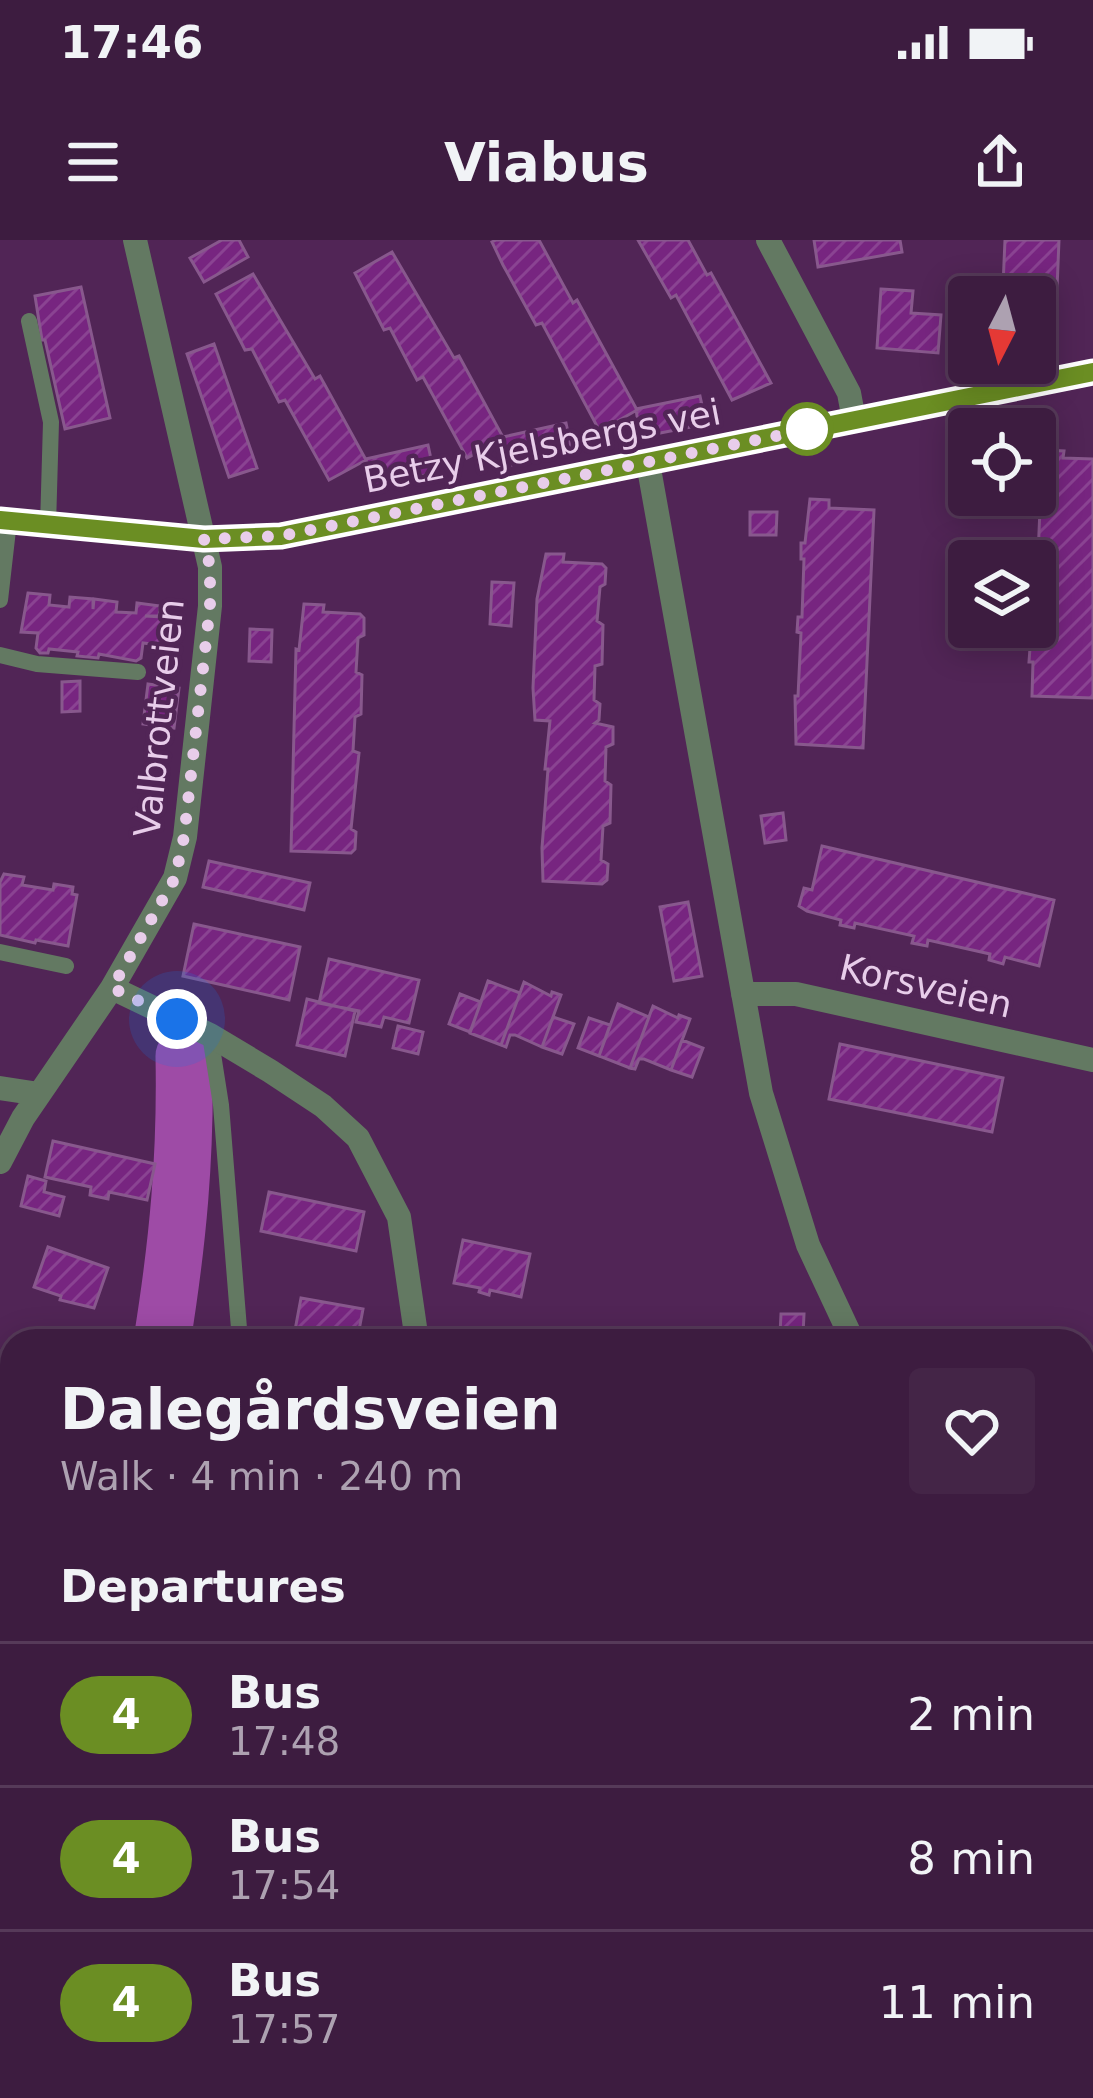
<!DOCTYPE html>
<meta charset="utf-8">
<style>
body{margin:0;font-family:"DejaVu Sans",sans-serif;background:#442547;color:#f1f3f6;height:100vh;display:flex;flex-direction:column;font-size:45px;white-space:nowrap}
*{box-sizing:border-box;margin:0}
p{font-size:39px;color:#ada1b1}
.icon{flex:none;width:66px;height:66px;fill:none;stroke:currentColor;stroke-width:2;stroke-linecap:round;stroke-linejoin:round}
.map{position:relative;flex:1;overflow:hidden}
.sheet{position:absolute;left:0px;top:1089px;width:1095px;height:771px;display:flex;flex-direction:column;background:#3d1c40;border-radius:36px 36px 0 0;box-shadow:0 6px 30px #0003,0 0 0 3px #563a59}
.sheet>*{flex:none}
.badge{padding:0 24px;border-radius:39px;font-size:42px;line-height:78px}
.needle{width:78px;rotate:186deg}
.fabs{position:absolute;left:948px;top:36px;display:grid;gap:24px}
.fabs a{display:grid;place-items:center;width:108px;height:108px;border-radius:12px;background:#3d1c40;box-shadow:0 6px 30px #0003,0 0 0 3px #563a59;font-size:60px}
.you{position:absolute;width:60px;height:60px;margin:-30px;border:9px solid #fff;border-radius:50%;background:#1a73e8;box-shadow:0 0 0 18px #1a73e833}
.map>.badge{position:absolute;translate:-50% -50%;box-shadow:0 0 0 6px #fff}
h2{padding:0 60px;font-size:45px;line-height:108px}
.round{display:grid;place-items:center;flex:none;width:126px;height:126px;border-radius:12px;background:#442547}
.summary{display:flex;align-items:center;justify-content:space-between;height:204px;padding:0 60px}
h1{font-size:57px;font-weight:600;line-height:90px}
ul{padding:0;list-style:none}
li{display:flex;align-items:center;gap:36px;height:144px;padding:0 60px;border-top:3px solid #563a59}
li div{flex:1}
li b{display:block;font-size:45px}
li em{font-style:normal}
li .badge{min-width:132px;font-weight:700;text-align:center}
.status{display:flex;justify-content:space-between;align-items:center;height:84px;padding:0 60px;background:#3d1c40;direction:ltr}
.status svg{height:33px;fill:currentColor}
header{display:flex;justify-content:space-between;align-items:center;height:156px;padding:0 60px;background:#3d1c40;font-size:54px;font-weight:600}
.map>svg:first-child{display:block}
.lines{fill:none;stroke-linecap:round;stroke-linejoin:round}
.river{stroke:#9e4ba6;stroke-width:57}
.building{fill:url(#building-hatch);stroke:#88588d;stroke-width:3}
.service{stroke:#637962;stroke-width:16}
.minor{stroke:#637962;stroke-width:24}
.line-casing{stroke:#fff;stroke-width:27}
.line{stroke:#6b8e23;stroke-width:18}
.walk{stroke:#e8cdea;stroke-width:12;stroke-dasharray:0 21.6}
.stop-dot{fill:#fff;stroke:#6b8e23;stroke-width:6}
.labels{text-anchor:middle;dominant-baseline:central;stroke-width:9;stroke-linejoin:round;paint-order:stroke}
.street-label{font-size:36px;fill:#e8cdea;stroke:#512556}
</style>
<div class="status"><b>17:46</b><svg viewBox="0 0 49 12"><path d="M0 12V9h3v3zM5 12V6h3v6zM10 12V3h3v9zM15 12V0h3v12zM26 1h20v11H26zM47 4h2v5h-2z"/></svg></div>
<header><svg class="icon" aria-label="menu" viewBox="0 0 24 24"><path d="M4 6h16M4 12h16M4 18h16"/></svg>Viabus<svg class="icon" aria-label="share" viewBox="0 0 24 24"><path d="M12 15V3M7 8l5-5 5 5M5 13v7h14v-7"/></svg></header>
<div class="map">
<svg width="1093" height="1858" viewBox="0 0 1093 1858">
<defs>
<pattern id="building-hatch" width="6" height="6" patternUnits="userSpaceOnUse" patternTransform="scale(3)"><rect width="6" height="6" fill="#772580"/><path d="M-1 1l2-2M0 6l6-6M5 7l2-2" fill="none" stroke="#8a4392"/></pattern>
</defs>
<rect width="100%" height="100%" fill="#512556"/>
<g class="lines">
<path class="river" d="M162,1101c16,-100 24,-184 22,-285
M0,1486l12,-5"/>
</g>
<path class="building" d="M222,0h17l9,17 -44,25 -14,-24z
M496,0h43l34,63 4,-3 60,110 -37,21 -2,-3 -56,-105 -6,2 -33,-60 -11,-23z
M638,0h50l19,35 4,-2 60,110 -39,17 -56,-105 -5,3z
M814,0h86l2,12 -84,15z
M1005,0h54l-2,49 -54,-3z
M392,12l62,106 5,-2 45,83 -37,19 -44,-81 -6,3 -27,-52 -6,2 -29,-57z
M253,34l62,105 5,-3 46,84 -37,20 -44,-80 -6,2 -27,-53 -7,1 -3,-6 -26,-50z
M81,47l29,131 -45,11 -20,-89h-3l-7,-44z
M881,49l32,2 -2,22 30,2 -3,38 -61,-5z
M214,104l43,124 -28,9 -42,-123z
M700,156l6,28 -66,13 -4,-28z
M566,183l6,28 -65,15 -4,-29z
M428,205l6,28 -64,15 -4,-29z
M1045,210l19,1 -1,7 30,1v239l-61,-2 1,-34h-4l1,-14h4l6,-139 -4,-1v-15l4,1z
M810,259l19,1v8l45,2 -11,238 -67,-4 -1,-48h3l3,-63 -4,-1 1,-15h4l2,-58h-3v-16h4z
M750,272h27l-1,23h-26z
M546,314h18l-1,8 39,2 4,4 -1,16 -5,3 -3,34 6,4 -1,39 -7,2 -1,34 6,4 -1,16 -4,3 18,4v17l-7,3 -1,34 6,4 -1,38 -7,3 -2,34 7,4 -1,16 -5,4 -59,-3 -1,-33 6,-79h-3l5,-48 -15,-1 -2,-32 4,-89z
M492,342l22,1 -3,43 -21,-2z
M28,353l22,2 -1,10 20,2 1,-10 23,2v10l1,-10 23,3 -1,10 20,1 1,-10 23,3 -1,10h-14l18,1 -3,28 -17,-2 -2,15 -5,3 -37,-7 -1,4 -21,-2 1,-4 -29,-3 -1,4h-8l-4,-5 2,-15 -17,-1z
M304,364l20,1 -1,7 37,2 4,4v17l-6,3 -2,34 6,3 -1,39 -6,3 -2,34 6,2 -8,76 5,3 -1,17 -4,4 -60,-2 5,-202 3,1z
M250,389l22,1 -1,32 -22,-1z
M80,441v30l-18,1v-30z
M148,444l31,4 -5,40 -31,-4z
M783,573l3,27 -21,3 -4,-27z
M822,606l232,54 -15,66 -34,-9 -2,7 -14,-4 1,-6 -62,-14 -1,6 -15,-3 2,-7 -59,-13 -1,5 -14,-3 1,-5 -34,-9 -8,-5 5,-18 8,2z
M209,621l101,22 -6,27 -101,-23z
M4,634l20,3 -2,8 31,5 1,-6 19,3 -1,7 5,1 -9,51 -32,-6 -1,3 -35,-8v-53z
M688,662l14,74 -28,5 -14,-74z
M194,684l106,23 -11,53 -106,-24z
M329,719l90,21 -10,43 -25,-6 -3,10 -25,-5 3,-11 -40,-8z
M488,741l32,12 -19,52 -31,-12z
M524,742l27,14 1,-4 9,3 -19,52 -27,-12h-5l-4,12 -5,-2z
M460,754l21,8 -11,30 -21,-8z
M307,759l48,12 -10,45 -48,-11z
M618,764l31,13 -19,51 -31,-12z
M653,766l25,12 1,-3 11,4 -19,51 -27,-11h-5l-4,10 -5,-1z
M553,777l21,7 -12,30 -20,-7z
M589,778l21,7 -11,31 -21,-8z
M398,786l25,6 -5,22 -25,-6z
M682,800l21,8 -11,29 -21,-7z
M840,804l163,34 -11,54 -163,-33z
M53,901l102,23 -8,36 -38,-8 -1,7 -18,-4 1,-8 -46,-10z
M28,936l18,5 -2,11 20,5 -5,19 -38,-10z
M269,952l95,20 -8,39 -95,-20z
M463,1000l67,14 -9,43 -31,-7 -1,5 -10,-3 1,-4 -26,-5z
M48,1007l60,21 -14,40 -34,-8 1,-4 -27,-9z
M301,1058l62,11 -6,32h-64z
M781,1074h23l-1,21 -23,-1z
M1083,1155l10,2 -1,52 -9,-1z
M4,1233l8,3v44l-12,-4z
M0,1422l12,5v36l-12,-5z
M0,1838l12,2v8h80l95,10h-187z
M523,1848h108v4l35,2 -1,4h-143z
M877,1848h69l6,4v6h-76z"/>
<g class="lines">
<path class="service" d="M29,81l22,101 -3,104
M0,360l9,-79
M0,415l37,9 101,8
M0,712l66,14
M210,795l11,70 19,236"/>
<path class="minor" d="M768,0l81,153 5,27
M648,223l113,630 47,152 45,96
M0,280l204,19 77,-4 812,-163
M112,748l98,47 60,36 53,35 35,32 41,79 18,124
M743,754h53l297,66
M0,848l39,6
M0,922l23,-44 89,-130 63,-110 10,-41 25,-231v-39l-75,-327
M1083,1267l10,2
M1083,1371l10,10
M1083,1728l10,-7
M1083,1808l10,12
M295,1858l11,-10"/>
</g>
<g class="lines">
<defs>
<path id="line" d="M0,280l204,19 77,-3 812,-164"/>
</defs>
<use href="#line" class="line-casing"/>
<use href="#line" class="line"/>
<path class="walk" d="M177,779l-65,-31 63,-110 9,-41 26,-231v-39l-6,-28 77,-3 530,-107h-4"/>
</g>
<circle class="stop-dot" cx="807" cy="189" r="24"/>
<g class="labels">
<g class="street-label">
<text transform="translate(542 206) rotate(-11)">Betzy Kjelsbergs vei</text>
<text transform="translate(159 478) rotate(-84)">Valbrottveien</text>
<text transform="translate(926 746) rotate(13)">Korsveien</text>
</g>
</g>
</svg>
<div class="fabs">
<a><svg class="needle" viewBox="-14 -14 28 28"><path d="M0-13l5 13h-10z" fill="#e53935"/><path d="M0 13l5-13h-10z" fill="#ada1b1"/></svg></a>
<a><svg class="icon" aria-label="locate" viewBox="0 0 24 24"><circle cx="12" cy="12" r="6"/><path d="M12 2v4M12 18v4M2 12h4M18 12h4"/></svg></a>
<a><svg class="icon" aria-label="layers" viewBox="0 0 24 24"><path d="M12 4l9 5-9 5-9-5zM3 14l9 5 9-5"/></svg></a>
</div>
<div class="you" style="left:177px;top:779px"></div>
<section class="sheet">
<div class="summary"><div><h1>Dalegårdsveien</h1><p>Walk · 4 min · 240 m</p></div><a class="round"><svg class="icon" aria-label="heart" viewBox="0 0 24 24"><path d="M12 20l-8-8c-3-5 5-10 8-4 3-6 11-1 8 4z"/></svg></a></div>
<h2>Departures</h2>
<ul>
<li><span class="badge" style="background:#6b8e23;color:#fff">4</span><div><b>Bus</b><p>17:48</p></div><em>2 min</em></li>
<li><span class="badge" style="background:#6b8e23;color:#fff">4</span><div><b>Bus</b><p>17:54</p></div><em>8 min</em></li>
<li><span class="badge" style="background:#6b8e23;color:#fff">4</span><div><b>Bus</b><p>17:57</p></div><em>11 min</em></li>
</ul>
</section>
</div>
